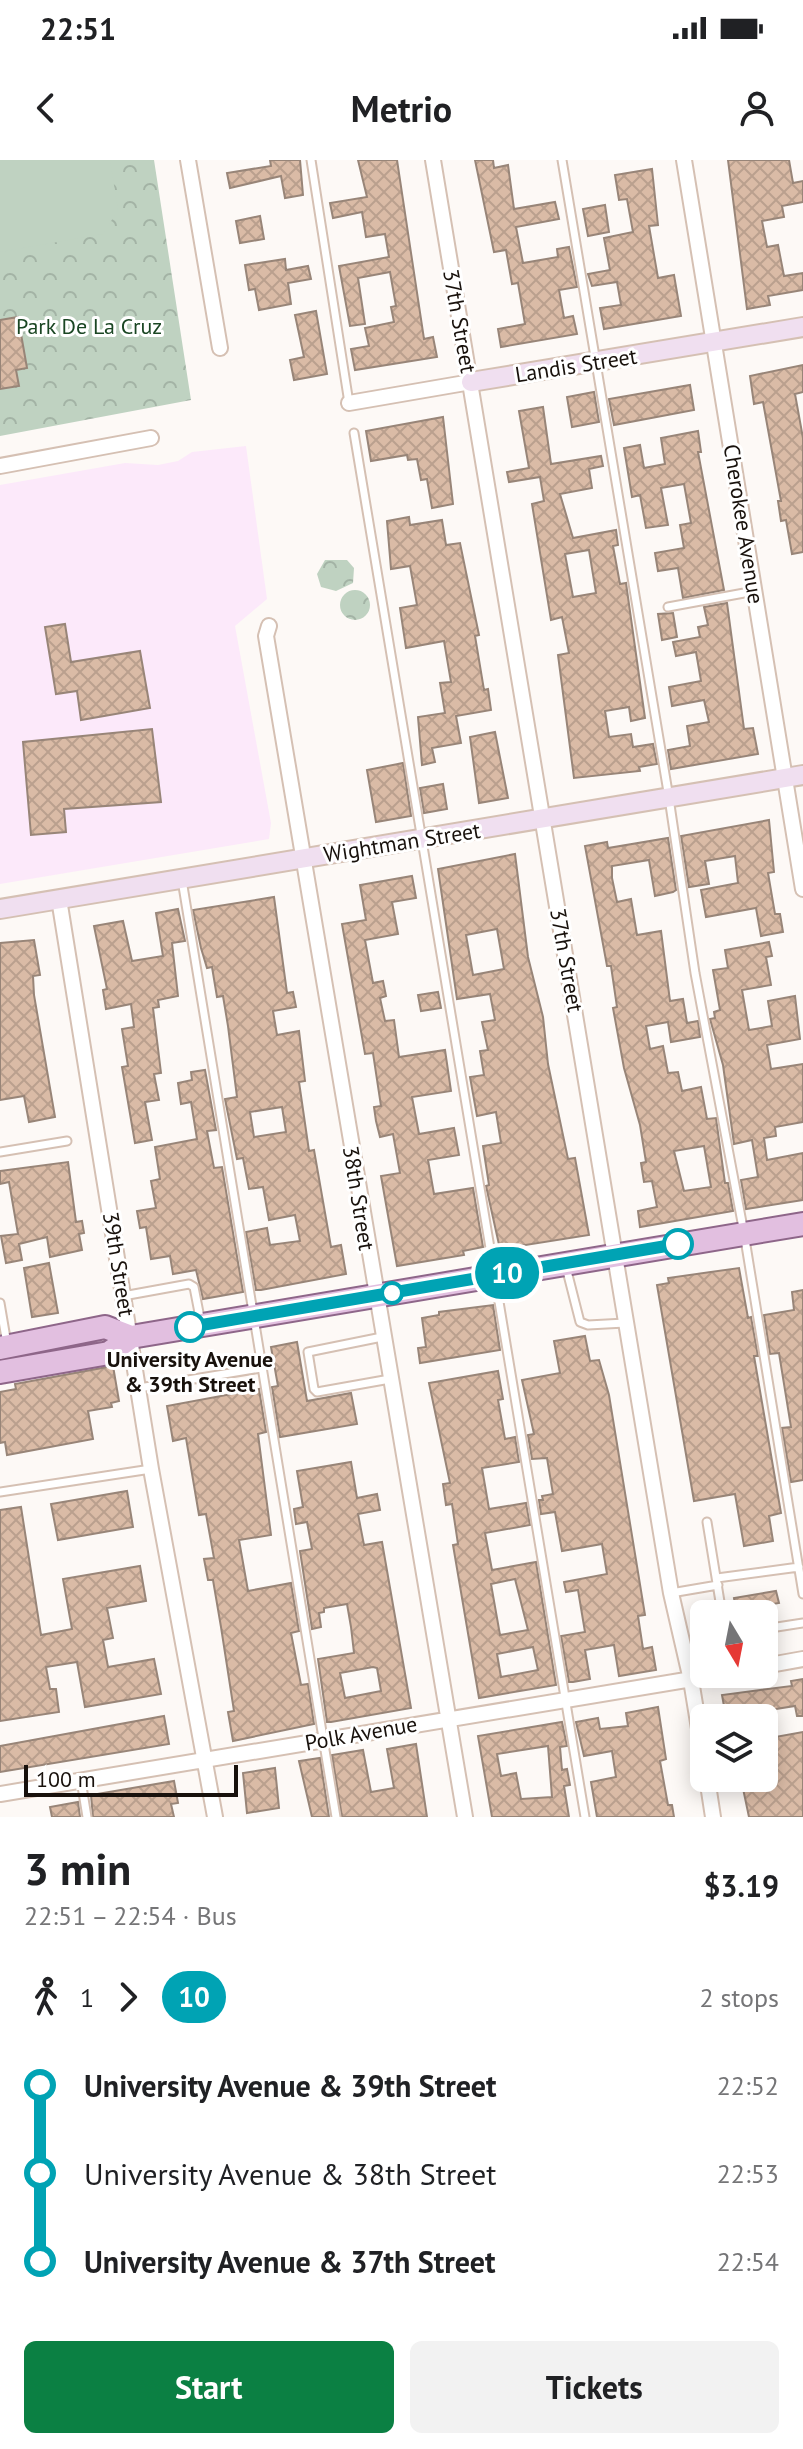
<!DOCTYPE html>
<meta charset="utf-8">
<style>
body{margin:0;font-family:"PT Sans",sans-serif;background:#f2f2f2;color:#202124;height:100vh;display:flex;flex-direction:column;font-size:30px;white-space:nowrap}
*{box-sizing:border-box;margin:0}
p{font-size:26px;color:#757577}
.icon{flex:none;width:44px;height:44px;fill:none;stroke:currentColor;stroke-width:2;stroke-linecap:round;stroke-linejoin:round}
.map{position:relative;height:1657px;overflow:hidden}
.sheet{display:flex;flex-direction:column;background:#fff;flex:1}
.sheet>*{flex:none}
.badge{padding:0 16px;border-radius:26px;font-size:28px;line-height:52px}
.needle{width:52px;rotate:170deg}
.buttons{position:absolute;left:690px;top:1440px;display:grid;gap:16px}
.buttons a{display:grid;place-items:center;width:88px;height:88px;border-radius:12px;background:#fff;box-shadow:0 4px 20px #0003;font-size:40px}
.scale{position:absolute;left:24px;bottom:20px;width:214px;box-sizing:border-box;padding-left:8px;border:4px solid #18110c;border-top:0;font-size:22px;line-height:28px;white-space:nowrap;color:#18110c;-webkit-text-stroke:6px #fff;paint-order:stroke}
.map>.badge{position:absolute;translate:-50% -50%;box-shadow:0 0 0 4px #fff}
.legs{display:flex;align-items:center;gap:12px;height:88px;padding:0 24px;font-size:26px}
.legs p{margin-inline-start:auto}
.head{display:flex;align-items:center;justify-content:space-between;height:136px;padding:0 24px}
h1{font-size:44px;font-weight:600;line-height:60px}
.action{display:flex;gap:16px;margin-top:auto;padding:16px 24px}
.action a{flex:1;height:92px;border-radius:12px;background:#0b8043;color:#fff;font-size:32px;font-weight:600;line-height:92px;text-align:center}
.action a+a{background:#f2f2f2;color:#202124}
ul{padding:0 24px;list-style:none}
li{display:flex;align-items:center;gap:28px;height:88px;font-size:30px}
li i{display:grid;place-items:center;width:12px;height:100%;margin:0 10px;background:currentColor}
li i::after{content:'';width:20px;height:20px;margin:-10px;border:6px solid;border-radius:50%;background:#fff}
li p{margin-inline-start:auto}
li:first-child i{background:linear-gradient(#0000 50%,currentColor 0)}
li:last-child i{background:linear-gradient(currentColor 50%,#0000 0)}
.status{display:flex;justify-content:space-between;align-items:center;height:56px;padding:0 40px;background:#fff;direction:ltr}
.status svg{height:22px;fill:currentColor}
header{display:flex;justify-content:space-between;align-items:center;height:104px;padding:0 24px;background:#fff;font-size:36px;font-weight:600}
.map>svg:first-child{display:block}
.education{fill:#fce9fa}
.park{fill:url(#park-crowns)}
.pitch{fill:#bfd2c1}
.building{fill:url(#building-cross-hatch);stroke:#988578;stroke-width:2;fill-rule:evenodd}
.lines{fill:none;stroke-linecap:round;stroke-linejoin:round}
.lane-casing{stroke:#d5c0b3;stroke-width:11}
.street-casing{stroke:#d5c0b3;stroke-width:18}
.secondary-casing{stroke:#d5c0b3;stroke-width:22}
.primary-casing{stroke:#8e6689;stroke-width:26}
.lane{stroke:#fff;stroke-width:7}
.street{stroke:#fff;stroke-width:14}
.secondary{stroke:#f0dff0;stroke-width:18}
.primary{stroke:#e2bfe0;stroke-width:22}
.line-1-casing{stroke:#fff;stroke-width:18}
.line-1{stroke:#00a3b4;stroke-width:12}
.stop-1-dot{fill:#fff;stroke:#00a3b4;stroke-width:4}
.labels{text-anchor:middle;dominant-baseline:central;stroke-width:6;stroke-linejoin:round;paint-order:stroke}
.street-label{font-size:22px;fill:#18110c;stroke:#fff}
.park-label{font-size:22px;fill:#1a4623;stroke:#fff}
.stop-label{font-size:22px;font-weight:bold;fill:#18110c;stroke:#fff}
</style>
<div class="status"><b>22:51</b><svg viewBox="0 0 49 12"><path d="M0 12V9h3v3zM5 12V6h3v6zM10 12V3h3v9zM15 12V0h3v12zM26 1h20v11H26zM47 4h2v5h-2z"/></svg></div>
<header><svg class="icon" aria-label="back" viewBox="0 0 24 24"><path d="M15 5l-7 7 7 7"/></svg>Metrio<svg class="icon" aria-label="person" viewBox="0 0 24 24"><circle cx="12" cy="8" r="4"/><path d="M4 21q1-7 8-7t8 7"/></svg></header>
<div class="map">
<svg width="803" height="1657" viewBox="0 0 803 1657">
<defs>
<pattern id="park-crowns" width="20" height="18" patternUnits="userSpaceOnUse" patternTransform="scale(2)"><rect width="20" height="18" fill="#bfd2c1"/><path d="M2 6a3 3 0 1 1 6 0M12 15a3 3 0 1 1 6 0" fill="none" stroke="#a3b3a5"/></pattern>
<pattern id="building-cross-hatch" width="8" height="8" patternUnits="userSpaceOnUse" patternTransform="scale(2)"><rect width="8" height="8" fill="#dabba6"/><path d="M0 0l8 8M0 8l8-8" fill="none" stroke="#baa08e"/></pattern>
</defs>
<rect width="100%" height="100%" fill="#fdf9f6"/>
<path class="education" d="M246,286l21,153 -32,27 36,197 -2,16 -269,45v-399l125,-22 33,2 20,-4 14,-9z"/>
<path class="park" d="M0,0h154l37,240 -191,36z
M325,400h22l7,8 -1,15 -17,8 -15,-4 -4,-13z
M340 445a15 15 0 1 1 30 0a15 15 0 1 1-30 0Z"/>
<path class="pitch" d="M0,0h110l8,50 -15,24 -103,18z"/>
<path class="building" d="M270,0h30l3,35 -18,3 -4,-22 -51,12 -3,-15 44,-7z
M358,0h39l27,179 9,-2 4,20 -82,13 -4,-21 18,-3 -4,-18 29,-6 -3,-15 5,-1 -6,-34 -32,6 7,46 -15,2 -11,-60 50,-9 -4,-23 -19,3 -4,-25 -29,6 -3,-15 37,-6z
M475,0h18l1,8 14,-3 6,44 41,-7 4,17 -43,8 7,36 35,-6 -1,-8 12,-2 8,40 -18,3 5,28 9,-2 4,18 -76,13 -3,-18 27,-5 -7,-41 -6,1 -6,-34 -12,2z
M728,0h61l4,23 10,-2v21l-21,4 2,11 -22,4 5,26 11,-2 6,31 19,-3v17l-35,6 2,9 -23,4z
M652,9l6,56 -9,1 9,52 16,-3 7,41 -77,13 -4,-21 21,-3 -4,-23 -25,4 -4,-12 22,-4 -6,-32 29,-6 -6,-33 -8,1 -4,-25z
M605,45l4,27 -21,4 -5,-27z
M260,56l4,23 -24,4 -4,-22z
M285,99l1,11 22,-4 3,13 -23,4 3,21 -32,6 -4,-21 -6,1 -4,-25z
M316,151l11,63 -33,6 -4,-20 14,-3 -9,-42z
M18,157l9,51 -11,2 3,16 -19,3v-69z
M803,205v27l-8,2 8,44v114l-11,2 -6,-34 -5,1 -3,-20h3l-18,-99 -9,2 -4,-28z
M690,225l4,25 -80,15 -5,-26z
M594,232l5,30 -27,5 -5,-30z
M543,247l8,57 50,-8 2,10 -14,3 3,19 -32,6 13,44 43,-8 2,15 -5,1 7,38 6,-1 19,135 -14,3 -2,-14 -24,4 4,26 22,-3 2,13 20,-3 4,20 -18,3 1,4 -66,7 -16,-123 11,-2 -7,-36 -11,3 -19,-116 12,-3 -4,-24 -31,5 -2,-10 22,-4 -10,-57zM589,390l7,43 -23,4 -8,-43z
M443,257l10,87 -21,4 -5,-29 -6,1 -4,-21 -9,1 -1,-5 -36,6 -5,-30z
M698,271l3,21h-3l26,138 -41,8 -5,-30 -20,3 -3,-18 29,-5 -4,-23 11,-2 -7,-39 -23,4 7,37 -22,3 -6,-33 -8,2 -8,-49 16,-3 4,23 21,-4 -4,-26z
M409,357l1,8 32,-5 4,25 14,-2 19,92 -4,1 9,54 4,-1 3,21 -35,6 5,27 -29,5 3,14 -13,3 -4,-48 27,-4 -5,-30 11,-1 -7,-41 -38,7 -6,-40 17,-3 -7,-39 -19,3 -4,-48z
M727,443l17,126 9,-1 5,26 -87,15 -3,-19 22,-4 -3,-20 22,-4 -5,-22 -32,6 -3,-19 32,-6 -5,-29 -20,4 -3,-14 27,-5 -2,-10 10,-2 -4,-18z
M673,453l4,24 -15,3 -4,-26z
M65,464l6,38 69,-11 10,57 -69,12 -4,-29 -21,3 -11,-67z
M152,569l9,73 -97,7 2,23 -35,3 -8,-93z
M495,572l13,66 -29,5 -9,-66z
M403,603l8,53 -35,6 -9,-52z
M443,624l4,25 -23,4 -4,-25z
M769,660l5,52 -6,1 7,41h5l3,18 -22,4 -5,-28 -50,9 -5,-27 37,-7 -3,-27 -30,5 4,23 -20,3 -8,-51z
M668,678l8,52 -3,2 -18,4 -6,-36 -37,6v12l5,24 14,-3 6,36 24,-4 9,70 13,-2 4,24 11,-2 2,16 -29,5 -3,-20 -22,4 4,23 13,-3 5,27 10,-1 4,19 19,-4 6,32 9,-1 9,65h3l5,28 -93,16 -2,-16 19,-4 -5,-26 -8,1 -3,-19 5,-1 -6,-37 -16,-57 -11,-60 4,-1 -6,-41h-4l-22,-120 22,-4 1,6zM704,986l7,41 -27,4 -10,-40z
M515,694l13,103 15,60 5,47 20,95 7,-1 14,77 -89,14 -14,-63 3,-1 -6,-39 18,-3 -5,-31 -19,4 -7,-39 14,-2 -4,-24 8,-1 -6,-28 13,-2 -5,-26 -33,5 -19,-130zM497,769l7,40 -31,6 -7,-40z
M412,716l4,22 -24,4 6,32 -33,6 8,43 10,-2 3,15 -6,2 5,23 9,-1 5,37 46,-7 6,41 -39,6 7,37 35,-6 5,27 -31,5 6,34 39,-6 10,59 -20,4 1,4 -67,11 -16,-90 19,-3 -7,-39 -13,3 -4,-16 -2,-14 7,-1 -8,-53 -8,1 -23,-130 24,-4 -6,-35z
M274,737l13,96 6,-1 3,15 -23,4 4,24 22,-4 6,50 -6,1 10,69 5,-1 17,97 10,-2 5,29 -85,16h-5l-10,-58 21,-4 3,17 30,-4 -5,-26 -26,5 -6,-33 -14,2 -6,-31 -6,1 -12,-60 12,-2 -9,-71 -5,-30 -6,1 -5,-30 -5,1 -6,-20 -8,-38zM282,947l4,25 -32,5 -4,-25z
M178,749l7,32 -13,2 6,53 -20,4 1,7 -6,1 8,65 -7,1 5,26 -14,2 7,38 -17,3 -13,-76 6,-1 -6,-37 12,-2 -3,-23 -25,5 -3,-19 4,-1 -13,-63 29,-5 9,40 31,-5 -7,-43z
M34,780l6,35 -7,1 1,19 21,122 -26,5 -5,-26 -24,4v-157z
M769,782l3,14 -6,1 5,28 -29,5 7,40 23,-4 -4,-25 27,-5 5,43 -33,6 4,24 32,-5v58l-28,5 1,9 -12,2 3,22 36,-7v47l-57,9 -5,-29 17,-3 -6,-37 -18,4 -11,-79 -13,-46 5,-1 -1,-6 6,-2 -7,-40 15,-2 -3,-18z
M438,832l3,16 -20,3 -3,-16z
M205,910l11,60 -9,1 7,37 8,-1 21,125 -40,7 -7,-29 -23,4 -3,-18 -19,3 -5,-32 -6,1 -3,-17 19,-3 -5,-27 9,-2 -5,-32 42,-8 -6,-37 -10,2 -3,-21 14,-3 -1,-8z
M68,1002l8,60 6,-1 2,12 -5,1 3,16 -32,7 -3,-20 -28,7 3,16 -16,3 -5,-27 17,-2 -9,-52 -9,2v-13z
M49,1103l9,50 -26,4 -8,-49z
M739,1108l9,50 3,-1 7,39h-4l27,157 -12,3 4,25 -29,5 -9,-52 -41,7 -37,-216 12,-2 -1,-5z
M803,1130v190l-12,2 -9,-54 9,-1 -12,-74 -9,1 -6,-39 30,-5 -2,-18z
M493,1145l7,45 -80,13 -2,-15 8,-1 -4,-29 17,-3v-3z
M585,1176l5,25 9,-1 10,35 36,220 -7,1 5,33 9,-2 4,23 -37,6 -5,-31 -29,5 5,29 -17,3h-4l-8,-46 24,-4 -7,-42 -12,2 -2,-10 43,-8 -5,-30 -40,7 -7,-39 -14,2 -2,-14h4l-1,-4 11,-2 -6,-36 -15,1 -4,-24 6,-1 -12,-54 38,-7 -6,-32z
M297,1182l10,59 44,-8 6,31 -77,13 -8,-50 6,-1 -7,-39z
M113,1206l6,35 -8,2 1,4 -24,4 5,28 -86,16 -2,-13 -5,1v-51l16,-3 -1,-5z
M498,1211l5,28 -5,1 7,39 10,-2 4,25 -37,6 7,41 37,-6 4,22 -45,8 7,37 44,-8 20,123 -77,13 -26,-153 5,-1 -6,-40 -6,1 -3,-21 7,-1 -21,-100zM515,1419l13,51 -28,5 -9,-51zM533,1487l5,23 -37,7 -4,-23z
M259,1229l7,43 -8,2 13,101 -32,5 9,51 43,-8 8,48 -8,2 10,52 7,-1 6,40 -81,17 -5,-29 6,-1 -13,-84 -8,-47h-5l-4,-21 10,-1 -8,-44 -7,1 -13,-77 -13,3 -6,-35z
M351,1302l6,36 20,-4 3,16 -22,4 6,31 18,-3 29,166 -80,14h-4l-9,-63 36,-6 -3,-26 -4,-23 -23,4v4l-5,1 2,14 -9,2 -12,-78 12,-2 -5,-27 -11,2 -2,-15 9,-2 -6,-36zM373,1507l4,1 4,23 -36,7 -5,-25z
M127,1331l6,36 -75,13 -7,-36z
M21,1347l20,128 31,-6 -9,-50 77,-13 6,35 -39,7 6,30 -10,2 5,27 46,-8 7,35 -76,13 -8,-45 -31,5 4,22h6l3,23 -59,9v-211z
M776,1431l3,12 -43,7 -2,-12z
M803,1519v37h-6l-2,-10 -69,11 -4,-22 70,-9 -1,-5z
M658,1547l8,52 -6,2 8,44h4l2,12h-77l-6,-35 25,-5 -4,-26 -28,5 -8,-34 22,-4 2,11 28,-3 -2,-13z
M164,1556l5,28 -169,28v-26z
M562,1562l5,24 -7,1 2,23 5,-1 3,16 -6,1 5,31h-77l-14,-81zM548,1586l4,51 -31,2 -5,-26 -15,3 -4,-22z
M803,1572v85h-54l-8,-38 23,-1v-39z
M416,1584l11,73h-85l-10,-62 31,-5 8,42 23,-4 -7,-39z
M320,1598l9,59h-17l-13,-56z
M275,1608l4,40 -32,5 -4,-40z
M174,1621l4,22 -7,1 3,13h-81l-2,-22z
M78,1642l2,15h-28l-2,-10z"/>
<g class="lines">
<defs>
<path id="lane" d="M311,0l38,243
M562,0l107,638 26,175 49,260 59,361
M354,273l231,1384
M668,447l87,-16
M182,720l154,937
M0,992l67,-11
M566,1107l14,55 8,3 37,-2
M123,1136l66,-12 5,3 7,36
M0,1143l7,41
M382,1177l-74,15 6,37 3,3 73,-13
M139,1228l122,-20
M0,1332l151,-23
M707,1362l15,92
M717,1418l82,-11
M671,1433l47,-8
M764,1469l39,-6
M81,1620l6,37"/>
<path id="street" d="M188,0l32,188
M433,0l238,1433 20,87 13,79
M684,0l119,729
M349,243l122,-21
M0,306l151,-28
M269,466l-3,10 199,1181
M59,739l92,570 64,348
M764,1506l39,-7
M707,1618l6,39
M0,1634l722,-120"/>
<path id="secondary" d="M471,222l332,-55
M0,749l803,-134"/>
<path id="primary" d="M0,1188l105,-21 26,10
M0,1212l109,-19 22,-16 672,-113"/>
</defs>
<use href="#lane" class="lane-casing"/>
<use href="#street" class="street-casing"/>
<use href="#secondary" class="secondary-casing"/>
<use href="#primary" class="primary-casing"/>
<use href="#lane" class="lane"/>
<use href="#street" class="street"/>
<use href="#secondary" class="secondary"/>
<use href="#primary" class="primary"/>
</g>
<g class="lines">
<defs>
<path id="line-1" d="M190,1167l488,-83"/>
</defs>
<use href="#line-1" class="line-1-casing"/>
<use href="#line-1" class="line-1"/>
</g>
<g class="stop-1-dot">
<circle cx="678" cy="1084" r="14"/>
<circle cx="392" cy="1133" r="10"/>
<circle cx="190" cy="1167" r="14"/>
</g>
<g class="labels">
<g class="street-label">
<text transform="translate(460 161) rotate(80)">37th Street</text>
<text transform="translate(576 205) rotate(-9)">Landis Street</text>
<text transform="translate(744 364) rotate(81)">Cherokee Avenue</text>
<text transform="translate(402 682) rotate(-9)">Wightman Street</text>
<text transform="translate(567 800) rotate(80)">37th Street</text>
<text transform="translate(359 1038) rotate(81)">38th Street</text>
<text transform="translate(119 1104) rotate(81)">39th Street</text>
<text transform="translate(361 1573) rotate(-10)">Polk Avenue</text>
</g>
<g class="park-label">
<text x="89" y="166">Park De La Cruz</text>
</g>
<g class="stop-label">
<text x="190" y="1199">University Avenue<tspan x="190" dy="25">&amp; 39th Street</tspan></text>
</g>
</g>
</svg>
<div class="buttons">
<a><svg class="needle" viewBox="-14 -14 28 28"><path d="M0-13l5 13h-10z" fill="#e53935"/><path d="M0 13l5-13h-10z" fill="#757577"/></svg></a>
<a><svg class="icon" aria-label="layers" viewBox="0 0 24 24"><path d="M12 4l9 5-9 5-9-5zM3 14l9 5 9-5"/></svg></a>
</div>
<div class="scale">100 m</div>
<b class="badge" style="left:507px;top:1113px;background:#00a3b4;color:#fff">10</b>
</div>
<section class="sheet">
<div class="head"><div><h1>3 min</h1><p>22:51 – 22:54 · Bus</p></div><b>$3.19</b></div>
<div class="legs"><svg class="icon" aria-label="walk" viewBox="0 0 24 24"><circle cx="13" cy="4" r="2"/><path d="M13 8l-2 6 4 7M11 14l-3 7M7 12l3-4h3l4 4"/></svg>1<svg class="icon" aria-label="forward" viewBox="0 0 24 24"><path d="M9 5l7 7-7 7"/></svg><b class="badge" style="background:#00a3b4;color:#fff">10</b><p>2 stops</p></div>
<ul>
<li><i style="color:#00a3b4"></i><b>University Avenue &amp; 39th Street</b><p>22:52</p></li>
<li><i style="color:#00a3b4"></i><span>University Avenue &amp; 38th Street</span><p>22:53</p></li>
<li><i style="color:#00a3b4"></i><b>University Avenue &amp; 37th Street</b><p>22:54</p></li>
</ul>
<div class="action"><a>Start</a><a>Tickets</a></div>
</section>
